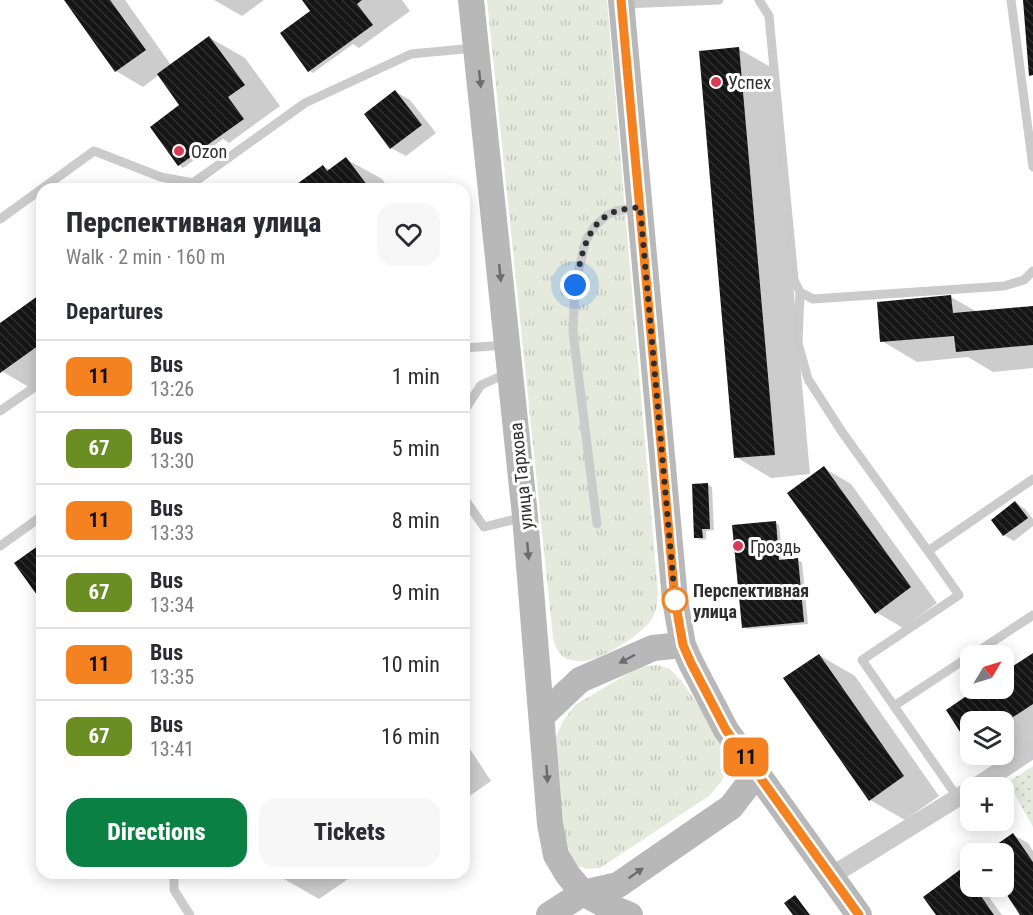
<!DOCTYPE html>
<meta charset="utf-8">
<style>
body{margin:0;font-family:"Roboto Condensed",sans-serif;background:#f7f7f7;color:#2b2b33;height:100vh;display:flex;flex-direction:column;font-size:22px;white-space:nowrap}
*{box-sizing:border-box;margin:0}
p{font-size:20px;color:#7c7c81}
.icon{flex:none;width:33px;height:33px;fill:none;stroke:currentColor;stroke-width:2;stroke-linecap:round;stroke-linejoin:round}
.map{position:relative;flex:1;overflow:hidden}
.side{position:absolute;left:36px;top:183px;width:434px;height:696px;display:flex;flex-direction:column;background:#fff;border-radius:18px;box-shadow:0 3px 15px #0003}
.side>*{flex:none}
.badge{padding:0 12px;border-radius:9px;font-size:21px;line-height:39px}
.needle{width:39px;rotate:52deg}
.controls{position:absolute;left:960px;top:645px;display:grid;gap:12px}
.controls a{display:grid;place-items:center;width:54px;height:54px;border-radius:12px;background:#fff;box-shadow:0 3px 15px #0003;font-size:30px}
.you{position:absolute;width:30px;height:30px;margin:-15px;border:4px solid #fff;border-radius:50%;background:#1a73e8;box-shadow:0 0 0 9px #1a73e833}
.map>.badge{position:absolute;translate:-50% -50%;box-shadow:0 0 0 3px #fff}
h2{padding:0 30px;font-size:22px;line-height:54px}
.round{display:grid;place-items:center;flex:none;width:63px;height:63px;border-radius:18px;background:#f7f7f7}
.summary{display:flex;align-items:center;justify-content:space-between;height:102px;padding:0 30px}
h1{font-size:28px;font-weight:800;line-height:45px}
.action{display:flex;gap:12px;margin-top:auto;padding:12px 30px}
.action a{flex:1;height:69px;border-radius:18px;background:#0b8043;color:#fff;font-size:24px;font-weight:800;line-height:69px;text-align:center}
.action a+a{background:#f7f7f7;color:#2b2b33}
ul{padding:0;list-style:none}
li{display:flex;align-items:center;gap:18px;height:72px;padding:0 30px;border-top:2px solid #e1e1e2}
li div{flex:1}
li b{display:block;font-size:22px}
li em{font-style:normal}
li .badge{min-width:66px;font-weight:700;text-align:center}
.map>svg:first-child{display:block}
.grass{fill:url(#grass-tufts)}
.park{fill:url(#park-dots)}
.shadow{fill:#0003}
.building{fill:url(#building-back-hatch)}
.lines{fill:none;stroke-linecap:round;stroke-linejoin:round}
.lane{stroke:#cbcbcb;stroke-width:9}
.street{stroke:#cbcbcb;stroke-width:18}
.secondary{stroke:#b8b8b8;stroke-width:26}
.oneway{fill:#6c6c6c}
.line-casing{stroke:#fff;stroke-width:14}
.line{stroke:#f58220;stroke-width:9}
.walk{stroke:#2e2e2e;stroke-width:6;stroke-dasharray:0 10.8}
.poi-dot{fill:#d83d55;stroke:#fff;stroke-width:2}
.stop-dot{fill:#fff;stroke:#f58220;stroke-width:3}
.labels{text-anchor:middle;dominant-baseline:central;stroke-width:6;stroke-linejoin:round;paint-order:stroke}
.poi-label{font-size:18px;fill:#2e2e2e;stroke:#fff;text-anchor:start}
.street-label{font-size:18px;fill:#2e2e2e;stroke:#fff}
.stop-label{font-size:18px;font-weight:bold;fill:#2e2e2e;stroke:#fff;text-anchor:start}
</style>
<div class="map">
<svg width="1033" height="915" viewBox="0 0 1033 915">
<defs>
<pattern id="grass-tufts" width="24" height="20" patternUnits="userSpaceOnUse" patternTransform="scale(1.5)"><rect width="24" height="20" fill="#e5eadd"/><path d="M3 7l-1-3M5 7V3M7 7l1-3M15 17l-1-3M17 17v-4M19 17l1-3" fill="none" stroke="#c5c9be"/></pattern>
<pattern id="park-dots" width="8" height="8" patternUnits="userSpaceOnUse" patternTransform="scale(1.5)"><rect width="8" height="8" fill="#e5eadd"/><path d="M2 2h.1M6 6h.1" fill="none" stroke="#c5c9be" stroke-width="1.8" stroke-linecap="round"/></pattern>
<pattern id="building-back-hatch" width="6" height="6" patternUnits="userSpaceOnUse" patternTransform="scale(1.5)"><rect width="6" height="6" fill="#151515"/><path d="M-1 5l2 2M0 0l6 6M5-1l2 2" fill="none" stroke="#2f2f2f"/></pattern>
</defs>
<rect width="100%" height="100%" fill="#fff"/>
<path class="grass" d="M487,0h120l51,593c-1,9 -1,18 -7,27 -9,14 -42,34 -58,39 -8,3 -20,3 -28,-1 -7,-4 -10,-12 -12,-20z
M658,665l12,4 10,10 46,65 3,18 -3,9 -5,11 -12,14 -109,72 -11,1 -10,-2 -8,-12 -10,-26 -6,-90 7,-16 13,-18 64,-38z"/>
<path class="park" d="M1033,766v61l-25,-45z"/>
<path class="shadow" d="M65,0h60l46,65 39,-27 35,20 35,48 -51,37 -6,-4 -40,29 -4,-3 6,-54 -26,-36 -16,12 -27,-16z
M214,0h50l-22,16z
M304,0h98l8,11 -51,37 -6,-4 -40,29 -4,-2 7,-55z
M739,49l35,20 36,405 -39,4 -35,-21z
M396,92l14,8 26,33 -30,23 -15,-8 -25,-33z
M346,159l36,20 7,10h-96l30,-23 7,4z
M42,295v94l-5,3 -37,-22v-45z
M951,297l28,16 54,-5v60l-40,4 -25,-15 -51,5 -35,-21z
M464,353l5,7 -5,3z
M824,468l27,16 86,119 -34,25 -27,-16z
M708,485l4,2 2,43 -8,1v8l-6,1 -4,-3z
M1016,503l9,6 8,10v7l-19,15 -10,-6 -11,-15z
M775,522l4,3 4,36 14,-1 5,2 6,62 -60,5 -5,-2z
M819,655l36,21 84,120 -34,24 -35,-20z
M1033,655v92l-27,18 -19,-11h17v-32h-34v23l-22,-35 56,-22v-14z
M464,740l27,41 -27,19z
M1013,835l15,8 5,8v64h-11l-18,-29v-32z
M961,870l9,6v10h11l21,29h-64z
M280,873h77l-38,26 -35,-20z"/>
<path class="building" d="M64,0h46l36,50 -31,22z
M302,0h60l-5,4 16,21 -65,47 -28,-39 30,-22z
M1023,0h10v75l-4,1z
M209,36l36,49 -17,12 16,22 -66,47 -28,-39 29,-22 -22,-31z
M739,47l36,408 -41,3 -35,-407z
M395,90l27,35 -32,24 -26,-35z
M346,157l24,32h-80l33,-24 4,6z
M42,293v50l-42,30v-50z
M951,295l2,18 80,-7v39l-77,7 -2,-16 -74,6 -3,-40z
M824,466l87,121 -36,27 -88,-121z
M708,483l2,46h-8l1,9h-9l-2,-54z
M1015,501l13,17 -25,18 -12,-16z
M776,521l3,39 19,-2 6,64 -62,6 -10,-103z
M42,543v59l-28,-39z
M1033,653v51l-29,19v-1h-34v23l-1,1 -23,-36 32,-22h26v-16z
M819,654l85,122 -35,25 -86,-123z
M1013,833l20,29v53h-13l-19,-29h3v-32h-21z
M961,869l9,13v4h4l20,29h-58l-13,-18z
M795,895l15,20h-17l-9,-12z"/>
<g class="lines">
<path class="lane" d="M759,0l10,16 25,264 6,12 13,7 191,-13 20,-6 9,-9
M1011,0l22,167
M624,4l95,-4
M0,219l94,-68 67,26 32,6 112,-80 106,-49 63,-6
M800,292l-2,51 10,36 34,53 86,119 105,-72
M464,348l42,-3
M0,411l42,-29
M464,411l17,-26 27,-12
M464,498l20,29 40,-10
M597,524l-24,-192 2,-47 11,-45 8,-13 13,-12 9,-4 22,-4
M0,546l42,-30
M928,551l31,44 -97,65 96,138
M971,656l62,-41
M894,706l76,-50
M174,873v17l16,25"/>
<path class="street" d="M974,788l59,-39
M831,876l139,-86"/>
<path class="secondary" d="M471,0l54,516 25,308 6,31 12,20 15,18 20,11 27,11
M621,0l54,600 8,45 8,18 35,67 133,185
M542,716l38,-36 73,-32 30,-3
M549,915l34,-22 35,-8 113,-78 26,-34"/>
</g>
<defs><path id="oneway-solid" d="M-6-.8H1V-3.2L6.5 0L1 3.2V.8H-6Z" transform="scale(1.5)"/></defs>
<g class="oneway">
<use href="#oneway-solid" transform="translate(480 79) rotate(84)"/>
<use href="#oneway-solid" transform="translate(500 273) rotate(84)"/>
<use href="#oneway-solid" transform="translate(528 551) rotate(85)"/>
<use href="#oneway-solid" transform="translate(627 659) rotate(152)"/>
<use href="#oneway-solid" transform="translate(547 774) rotate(86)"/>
<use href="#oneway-solid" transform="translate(636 873) rotate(-35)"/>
</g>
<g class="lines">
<defs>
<path id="line" d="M621,0l54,600 8,45 8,18 35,67 133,185"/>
</defs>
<use href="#line" class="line-casing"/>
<use href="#line" class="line"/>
<path class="walk" d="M575,285c6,-24 9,-56 33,-70 9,-6 22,-6 32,-8l35,393"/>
</g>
<g class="poi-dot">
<circle cx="716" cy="82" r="6"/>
<circle cx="179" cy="151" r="6"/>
<circle cx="738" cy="546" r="6"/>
</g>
<circle class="stop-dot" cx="675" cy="600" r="12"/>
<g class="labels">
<g class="poi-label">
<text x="728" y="82">Успех</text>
<text x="191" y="151">Ozon</text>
<text x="750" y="546">Гроздь</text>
</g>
<g class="street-label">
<text transform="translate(521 476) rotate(-96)">улица Тархова</text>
</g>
<g class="stop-label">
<text x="693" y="590">Перспективная<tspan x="693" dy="21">улица</tspan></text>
</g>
</g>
</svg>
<div class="controls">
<a><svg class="needle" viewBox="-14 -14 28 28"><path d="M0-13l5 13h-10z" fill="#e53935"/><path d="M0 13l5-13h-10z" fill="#7c7c81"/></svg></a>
<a><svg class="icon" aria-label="layers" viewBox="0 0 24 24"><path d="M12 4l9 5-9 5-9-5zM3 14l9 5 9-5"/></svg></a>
<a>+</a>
<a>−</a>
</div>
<div class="you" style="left:575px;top:285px"></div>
<b class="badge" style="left:746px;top:757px;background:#f58220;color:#111">11</b>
<section class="side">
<div class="summary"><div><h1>Перспективная улица</h1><p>Walk · 2 min · 160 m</p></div><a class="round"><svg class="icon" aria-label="heart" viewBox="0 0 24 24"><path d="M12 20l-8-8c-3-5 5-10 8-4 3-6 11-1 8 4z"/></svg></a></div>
<h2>Departures</h2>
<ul>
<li><span class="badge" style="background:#f58220;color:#111">11</span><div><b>Bus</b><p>13:26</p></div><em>1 min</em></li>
<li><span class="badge" style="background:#6b8e23;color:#fff">67</span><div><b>Bus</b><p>13:30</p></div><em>5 min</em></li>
<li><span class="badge" style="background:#f58220;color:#111">11</span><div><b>Bus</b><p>13:33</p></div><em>8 min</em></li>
<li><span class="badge" style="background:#6b8e23;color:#fff">67</span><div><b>Bus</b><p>13:34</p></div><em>9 min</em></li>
<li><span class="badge" style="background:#f58220;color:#111">11</span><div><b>Bus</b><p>13:35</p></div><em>10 min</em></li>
<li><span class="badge" style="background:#6b8e23;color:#fff">67</span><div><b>Bus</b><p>13:41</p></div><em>16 min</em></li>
</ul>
<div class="action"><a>Directions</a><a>Tickets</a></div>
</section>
</div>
